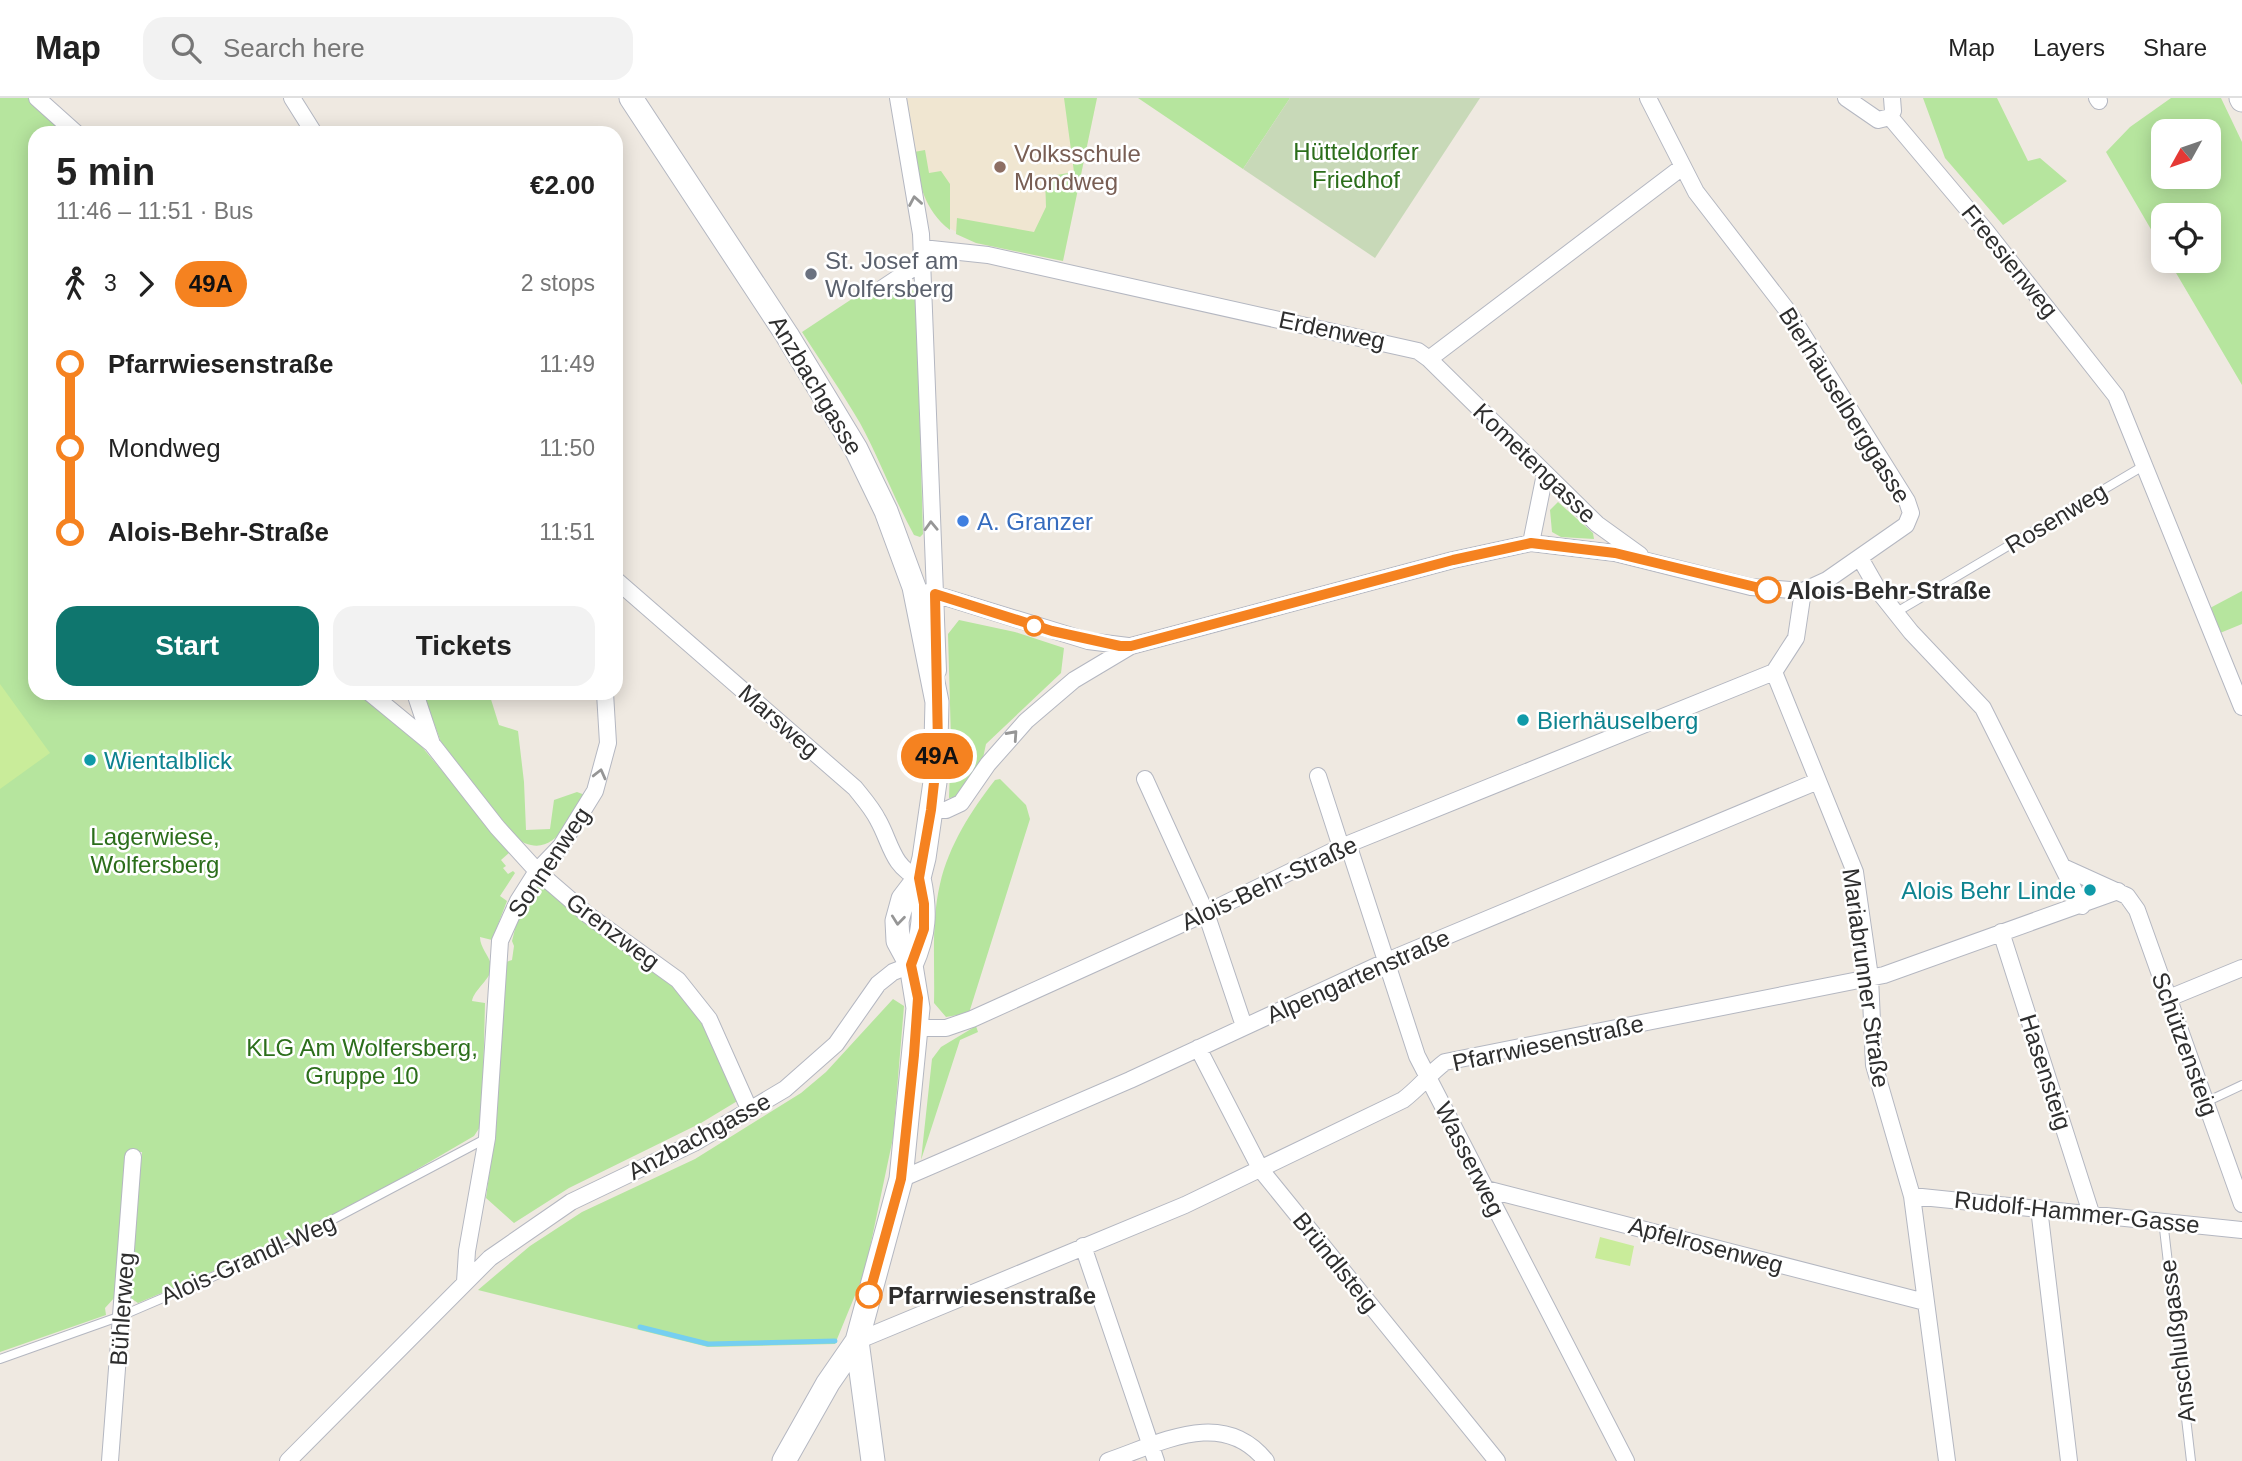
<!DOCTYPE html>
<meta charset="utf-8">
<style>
body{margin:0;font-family:Arial,sans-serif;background:#f2f2f2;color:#222;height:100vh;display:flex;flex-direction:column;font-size:26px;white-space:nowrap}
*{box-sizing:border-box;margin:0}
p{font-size:23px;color:#767676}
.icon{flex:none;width:38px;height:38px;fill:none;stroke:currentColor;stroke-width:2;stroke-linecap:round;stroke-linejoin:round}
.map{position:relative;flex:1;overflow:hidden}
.drawer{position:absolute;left:28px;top:28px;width:595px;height:574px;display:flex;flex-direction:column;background:#fff;border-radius:21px;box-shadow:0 4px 18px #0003}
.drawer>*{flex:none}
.badge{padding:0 14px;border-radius:23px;font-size:24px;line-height:46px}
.needle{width:46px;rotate:230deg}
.tools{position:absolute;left:2151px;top:21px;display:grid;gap:14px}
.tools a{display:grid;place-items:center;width:70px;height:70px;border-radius:14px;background:#fff;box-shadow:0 4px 18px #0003;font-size:35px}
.map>.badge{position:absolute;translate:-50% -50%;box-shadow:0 0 0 4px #fff}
.legs{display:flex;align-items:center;gap:10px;height:77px;padding:0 28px;font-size:23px}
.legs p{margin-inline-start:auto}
.head{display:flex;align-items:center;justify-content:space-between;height:119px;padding:0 28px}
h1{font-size:38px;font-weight:600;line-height:52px}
.primary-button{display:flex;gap:14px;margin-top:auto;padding:14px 28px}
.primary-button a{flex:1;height:80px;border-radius:21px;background:#0f766e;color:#fff;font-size:28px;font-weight:600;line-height:80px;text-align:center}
.primary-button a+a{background:#f2f2f2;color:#222}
ul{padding:0 28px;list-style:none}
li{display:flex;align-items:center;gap:24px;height:84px;font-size:26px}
li i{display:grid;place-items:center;width:10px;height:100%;margin:0 9px;background:currentColor}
li i::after{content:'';width:18px;height:18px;margin:-9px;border:5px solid;border-radius:50%;background:#fff}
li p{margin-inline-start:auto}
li:first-child i{background:linear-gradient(#0000 50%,currentColor 0)}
li:last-child i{background:linear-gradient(currentColor 50%,#0000 0)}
header{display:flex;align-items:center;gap:42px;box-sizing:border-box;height:98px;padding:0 35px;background:#fff;border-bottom:2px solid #e0e0e0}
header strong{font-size:33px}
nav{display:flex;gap:38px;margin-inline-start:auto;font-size:24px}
.search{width:490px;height:63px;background:#f2f2f2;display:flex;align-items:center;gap:18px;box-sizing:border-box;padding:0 24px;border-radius:21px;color:#767676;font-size:26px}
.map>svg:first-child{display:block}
.education{fill:#f0e6d1}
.green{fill:#b6e59e;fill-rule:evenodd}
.cemetery{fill:#c8d9b8}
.pitch{fill:#c9ec9a}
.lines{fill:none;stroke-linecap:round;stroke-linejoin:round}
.stream{stroke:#75cff0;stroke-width:5}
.lane-casing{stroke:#b4b7c1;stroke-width:10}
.street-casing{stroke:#b4b7c1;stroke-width:18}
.secondary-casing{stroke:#b4b7c1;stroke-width:25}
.lane{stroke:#fff;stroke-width:8}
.street{stroke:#fff;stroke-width:16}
.secondary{stroke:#fff;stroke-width:23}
.oneway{stroke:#969696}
.line-1-casing{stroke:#fff;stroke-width:16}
.line-1{stroke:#f58220;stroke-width:10}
.education-dot{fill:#8d6e63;stroke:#fff;stroke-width:2.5}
.worship-dot{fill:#6b7280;stroke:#fff;stroke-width:2.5}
.shop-dot{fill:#3f7fe0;stroke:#fff;stroke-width:2.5}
.stop-1-dot{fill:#fff;stroke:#f58220;stroke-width:3.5}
.culture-dot{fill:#0f9aa8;stroke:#fff;stroke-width:2.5}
.labels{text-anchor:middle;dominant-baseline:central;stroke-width:5;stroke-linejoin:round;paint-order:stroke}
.park-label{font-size:24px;fill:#2c6e1b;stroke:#fff}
.education-label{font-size:24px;fill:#785e54;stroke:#fff;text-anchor:start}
.worship-label{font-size:24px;fill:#5b616d;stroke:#fff;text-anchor:start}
.street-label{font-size:24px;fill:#2e2e2e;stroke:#fff}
.shop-label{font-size:24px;fill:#366cbe;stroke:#fff;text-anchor:start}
.stop-label{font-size:24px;font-weight:bold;fill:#2e2e2e;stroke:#fff;text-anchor:start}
.culture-label{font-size:24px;fill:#0d838f;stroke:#fff;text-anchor:start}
</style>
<header>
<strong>Map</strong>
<div class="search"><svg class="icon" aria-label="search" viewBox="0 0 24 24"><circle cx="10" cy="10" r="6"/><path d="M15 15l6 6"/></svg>Search here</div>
<nav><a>Map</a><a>Layers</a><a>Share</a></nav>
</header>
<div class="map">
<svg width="2242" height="1363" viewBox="0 0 2242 1363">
<rect width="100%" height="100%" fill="#efe9e1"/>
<path class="education" d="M907,0h190l-34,163 -87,-18 -32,-18 -18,-23 -7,-19z"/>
<path class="green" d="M0,0h29l39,35h-33v155l-6,6 2,3 4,-4v400h326l46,36 103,123 -9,8 5,6 -3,2 5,6 5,-3 2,2 -15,23 7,5 -15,39 -12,-3c0,11 9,18 11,28 3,12 -17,24 -19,36l13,2 -3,121 -8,12 -96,56 -117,59 -123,52 -9,-6 13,-145 -15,1 -12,144 -10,11 1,7 -106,37z
M1064,0h33l-34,163 -87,-18 -20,-9 1,-16 77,14 12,-25 -1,-30 29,-5z
M1138,0h152l-47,71z
M1923,0h74l31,63 12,-3 27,23 -64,44 -58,-67z
M2171,0h50l21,44v243l-73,-124h39v-46h-45v35l-57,-98 24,-25zM2163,33h45v46h-45z
M925,52l4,23 12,-2 9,13v46c-26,-20 -31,-47 -36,-78z
M907,188l9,7 7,241 -3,3 -6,-2c-20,-36 -34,-75 -54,-112 -18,-31 -39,-61 -58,-91l68,-45 5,9 9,3z
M1558,404l35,31 1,6 -33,-2 -9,-5 -2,-22z
M2242,493v33l-22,9 -10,-25z
M959,522l56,12 49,16 -3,25 -75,71 -3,14 -27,39 -7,1 2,-58 -3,-106z
M423,595h66l10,32 19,6 6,51 2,48 24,-1 4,-29 23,-8 8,3c-16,27 -35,71 -73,40l-70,-90z
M1000,681l26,26 4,14 -61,194 -23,4 -12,-14c1,-39 -3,-81 6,-119 9,-39 31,-73 55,-104z
M538,783c51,38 111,74 153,122 23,26 37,64 48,97l-38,23 -132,65 -55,35 -28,-25 8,-60 12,-176 6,-2 2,-14 -2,-5 6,-24z
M893,901l11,7 -11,132 -28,133 -30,73 -127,3 -230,-57 52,-44 52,-34 113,-53 106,-66 25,-21z
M976,928l2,6 -18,8 -39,120 11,-101 9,-12z"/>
<path class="cemetery" d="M1290,0h190l-105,160 -132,-89z"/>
<path class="pitch" d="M0,586l50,69 -50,36z
M1600,1139l34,9 -4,20 -35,-8z"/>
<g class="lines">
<path class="stream" d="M640,1229l68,17 127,-3"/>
<defs>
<path id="lane" d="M1895,515l250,-148
M2206,1004l36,-17
M2163,1122l28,241
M0,1261l121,-43 154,-66 212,-112"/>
<path id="street" d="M37,0l39,35
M292,0l22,35
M898,0l23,136 17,437
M1846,0l32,22 12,-3 3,-6 -1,-13
M2097,0l2,3
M1890,19l96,114 130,165 126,311
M922,150l66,7 430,96 11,8 168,165 43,31
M883,190l39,-26
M1429,261l252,-191
M1531,445l14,-69
M1860,460l20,35 31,39 72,76 99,198
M616,482l239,208c8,10 17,20 23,32 13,23 14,47 41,58
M928,494l160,49 40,5
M1774,574l81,200 15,105 4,88 38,131 35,265
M370,595l62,51
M415,595l17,51 65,83 40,44 51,44 90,65 31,39 41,92
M1318,678l23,71
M1145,681l61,134 38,113
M931,712h15l15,-7 27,-39 38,-43 48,-41 57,-34 322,-86 78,-17 84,10 136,34 52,4 24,-11 79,-55 5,-12 -4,-12 -117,-187 -94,-122 -48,-94
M1348,746l69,212 209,405
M2063,769l64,29 10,14 105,294
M2001,834l90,281
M2169,900l73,-30
M917,930h29l26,-9 234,-106 135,-66 433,-175 22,-34 7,-47
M1198,950l63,122 236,291
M901,1081l229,-99 257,-119 431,-180
M1486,1091l439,113
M1912,1098l330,34
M2039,1110l30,253
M1083,1148l73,215
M465,1184l2,-31 20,-113 13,-197 18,-40 19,-30 24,-25 34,-55 13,-48 -3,-50
M857,1243l328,-136 218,-105c16,-12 26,-26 42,-38l439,-87 234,-84
M110,1363l23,-304
M288,1363l202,-203 81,-56 123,-59 91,-54 51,-45 42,-60 15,-12 18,-7
M1108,1363c53,-18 115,-54 158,0"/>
<path id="secondary" d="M631,0l156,237 69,114 30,62 28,76 23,115 -2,80 -11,76 -5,20 -16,21 -6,22 1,20 13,24 7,43 -17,171 -44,162 -29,42 -44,78
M2241,0l1,2
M911,867c14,-31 15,-54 8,-87
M857,1243l16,120"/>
</defs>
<use href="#lane" class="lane-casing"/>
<use href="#street" class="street-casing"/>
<use href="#secondary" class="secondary-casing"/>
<use href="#lane" class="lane"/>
<use href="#street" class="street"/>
<use href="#secondary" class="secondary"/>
</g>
<defs><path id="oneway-chevron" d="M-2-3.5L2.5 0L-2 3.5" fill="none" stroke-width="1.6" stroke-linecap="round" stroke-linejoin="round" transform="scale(1.75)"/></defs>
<g class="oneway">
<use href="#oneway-chevron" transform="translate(915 103) rotate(-100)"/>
<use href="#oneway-chevron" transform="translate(931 428) rotate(-92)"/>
<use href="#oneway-chevron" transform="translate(1013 637) rotate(-48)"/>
<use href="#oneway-chevron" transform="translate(600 676) rotate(-76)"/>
<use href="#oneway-chevron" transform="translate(898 822) rotate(96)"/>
</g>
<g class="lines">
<defs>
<path id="line-1" d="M869,1197l32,-116 13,-124 4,-57 -7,-33 13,-36v-25l-5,-26 12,-68 7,-64 -3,-152 117,37 68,15h11l322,-86 78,-17 84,10 153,37"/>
</defs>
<use href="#line-1" class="line-1-casing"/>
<use href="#line-1" class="line-1"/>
</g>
<circle class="education-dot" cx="1000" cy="69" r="7"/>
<circle class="worship-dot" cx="811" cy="176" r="7"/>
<circle class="shop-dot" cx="963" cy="423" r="7"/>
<g class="stop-1-dot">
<circle cx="1768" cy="492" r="12"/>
<circle cx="1034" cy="528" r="9"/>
<circle cx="869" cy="1197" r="12"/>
</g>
<g class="culture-dot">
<circle cx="1523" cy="622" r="7"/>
<circle cx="90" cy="662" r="7"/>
<circle cx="2090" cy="792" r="7"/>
</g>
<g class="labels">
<g class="park-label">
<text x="1356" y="53">Hütteldorfer<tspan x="1356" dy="28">Friedhof</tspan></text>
<text x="155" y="738">Lagerwiese,<tspan x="155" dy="28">Wolfersberg</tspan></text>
<text x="362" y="949">KLG Am Wolfersberg,<tspan x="362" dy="28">Gruppe 10</tspan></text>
</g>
<g class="education-label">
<text x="1014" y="55">Volksschule<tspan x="1014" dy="28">Mondweg</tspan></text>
</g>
<g class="worship-label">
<text x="825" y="162">St. Josef am<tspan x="825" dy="28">Wolfersberg</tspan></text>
</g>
<g class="street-label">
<text transform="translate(2010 163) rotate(51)">Freesienweg</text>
<text transform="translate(1332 232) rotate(12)">Erdenweg</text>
<text transform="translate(816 287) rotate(59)">Anzbachgasse</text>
<text transform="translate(1845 307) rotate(58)">Bierhäuselberggasse</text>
<text transform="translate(1535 365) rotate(44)">Kometengasse</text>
<text transform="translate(2056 420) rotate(-31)">Rosenweg</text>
<text transform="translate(779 623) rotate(41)">Marsweg</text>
<text transform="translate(549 764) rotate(-56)">Sonnenweg</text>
<text transform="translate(1269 785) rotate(-25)">Alois-Behr-Straße</text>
<text transform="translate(613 833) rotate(37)">Grenzweg</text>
<text transform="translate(1358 878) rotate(-24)">Alpengartenstraße</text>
<text transform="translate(1866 880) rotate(82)">Mariabrunner Straße</text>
<text transform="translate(1548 945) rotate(-12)">Pfarrwiesenstraße</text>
<text transform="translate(2185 946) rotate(70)">Schützensteig</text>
<text transform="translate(2046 974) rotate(72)">Hasensteig</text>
<text transform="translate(699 1038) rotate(-28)">Anzbachgasse</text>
<text transform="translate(1470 1061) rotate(63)">Wasserweg</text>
<text transform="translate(2077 1114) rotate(6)">Rudolf-Hammer-Gasse</text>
<text transform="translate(1706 1147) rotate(15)">Apfelrosenweg</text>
<text transform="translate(248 1161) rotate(-24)">Alois-Grandl-Weg</text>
<text transform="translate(1336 1164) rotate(51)">Bründlsteig</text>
<text transform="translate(122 1211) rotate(-86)">Bühlerweg</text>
<text transform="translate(2177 1243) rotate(-97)">Anschlußgasse</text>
</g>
<g class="shop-label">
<text x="977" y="423">A. Granzer</text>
</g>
<g class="stop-label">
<text x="1787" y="492">Alois-Behr-Straße</text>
<text x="888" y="1197">Pfarrwiesenstraße</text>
</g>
<g class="culture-label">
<text x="1537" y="622">Bierhäuselberg</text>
<text x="104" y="662">Wientalblick</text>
<text x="2076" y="792" text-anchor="end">Alois Behr Linde</text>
</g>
</g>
</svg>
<div class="tools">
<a><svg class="needle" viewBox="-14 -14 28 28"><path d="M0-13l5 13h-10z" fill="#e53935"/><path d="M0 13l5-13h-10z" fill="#767676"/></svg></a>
<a><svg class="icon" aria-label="locate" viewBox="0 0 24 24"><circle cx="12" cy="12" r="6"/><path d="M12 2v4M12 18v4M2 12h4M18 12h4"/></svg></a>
</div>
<b class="badge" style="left:937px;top:658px;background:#f58220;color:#111">49A</b>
<section class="drawer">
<div class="head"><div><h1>5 min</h1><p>11:46 – 11:51 · Bus</p></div><b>€2.00</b></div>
<div class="legs"><svg class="icon" aria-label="walk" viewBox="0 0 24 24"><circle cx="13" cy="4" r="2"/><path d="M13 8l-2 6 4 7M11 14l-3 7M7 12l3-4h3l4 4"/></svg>3<svg class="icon" aria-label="forward" viewBox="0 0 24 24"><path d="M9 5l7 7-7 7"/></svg><b class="badge" style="background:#f58220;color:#111">49A</b><p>2 stops</p></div>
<ul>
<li><i style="color:#f58220"></i><b>Pfarrwiesenstraße</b><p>11:49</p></li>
<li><i style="color:#f58220"></i><span>Mondweg</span><p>11:50</p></li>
<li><i style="color:#f58220"></i><b>Alois-Behr-Straße</b><p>11:51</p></li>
</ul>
<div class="primary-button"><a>Start</a><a>Tickets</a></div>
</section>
</div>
